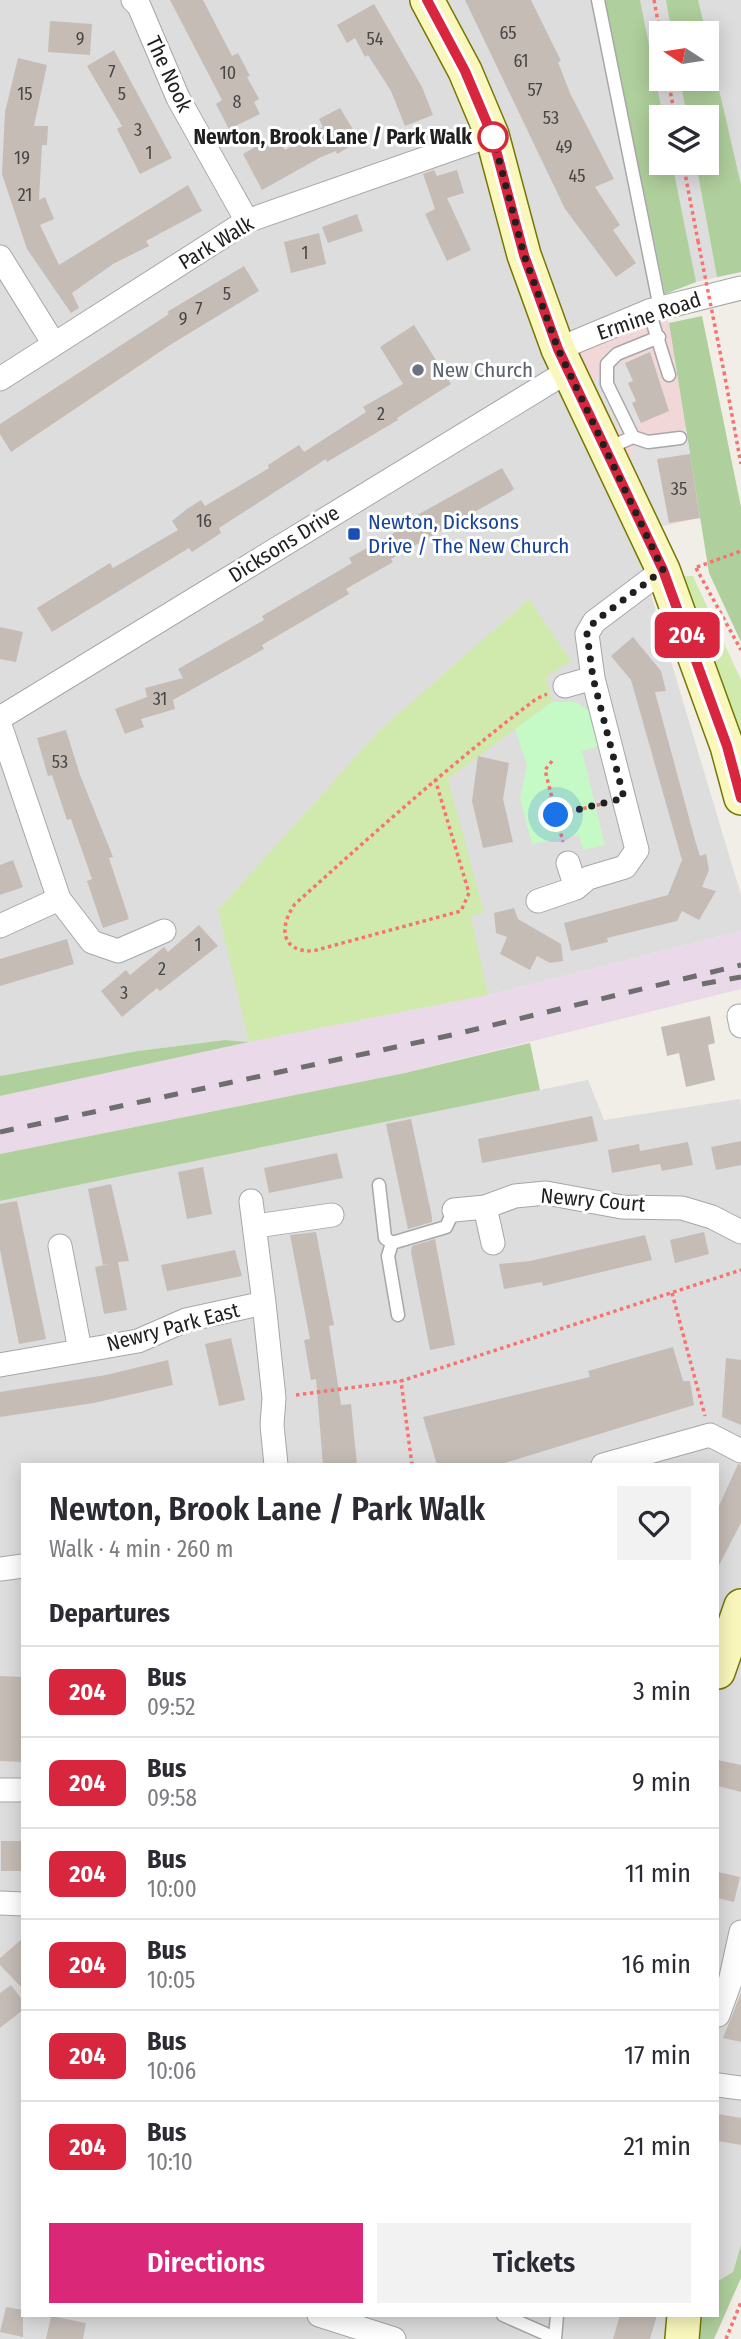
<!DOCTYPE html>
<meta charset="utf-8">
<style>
body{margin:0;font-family:"Fira Sans Condensed",sans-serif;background:#f2f2f3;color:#2b2b33;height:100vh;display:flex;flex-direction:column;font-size:26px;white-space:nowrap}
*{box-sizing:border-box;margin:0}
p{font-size:23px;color:#7c7c81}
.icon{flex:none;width:38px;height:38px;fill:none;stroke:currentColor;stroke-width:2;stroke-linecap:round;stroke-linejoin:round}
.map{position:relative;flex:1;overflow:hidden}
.sheet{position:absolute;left:21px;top:1463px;width:698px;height:854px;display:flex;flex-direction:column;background:#fff;border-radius:0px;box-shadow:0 4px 18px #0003}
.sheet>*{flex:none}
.badge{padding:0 14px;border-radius:10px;font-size:24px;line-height:46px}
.needle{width:46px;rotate:282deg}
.buttons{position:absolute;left:649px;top:21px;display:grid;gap:14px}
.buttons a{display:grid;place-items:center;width:70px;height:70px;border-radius:0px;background:#fff;box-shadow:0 4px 18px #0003;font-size:35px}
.you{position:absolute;width:35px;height:35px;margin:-18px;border:5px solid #fff;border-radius:50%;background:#1a73e8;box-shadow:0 0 0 10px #1a73e833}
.map>.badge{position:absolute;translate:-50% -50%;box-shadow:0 0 0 4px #fff}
h2{padding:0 28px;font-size:26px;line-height:63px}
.round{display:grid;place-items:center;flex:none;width:74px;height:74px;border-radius:0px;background:#f2f2f3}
.head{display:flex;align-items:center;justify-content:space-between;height:119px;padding:0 28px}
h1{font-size:33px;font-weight:600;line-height:52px}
.cta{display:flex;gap:14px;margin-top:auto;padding:14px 28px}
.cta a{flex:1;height:80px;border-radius:0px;background:#db2777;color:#fff;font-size:28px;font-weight:600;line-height:80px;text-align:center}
.cta a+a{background:#f2f2f3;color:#2b2b33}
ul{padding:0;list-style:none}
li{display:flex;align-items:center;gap:21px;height:91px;padding:0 28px;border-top:2px solid #e1e1e2}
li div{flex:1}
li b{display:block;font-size:26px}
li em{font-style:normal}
li .badge{min-width:77px;font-weight:700;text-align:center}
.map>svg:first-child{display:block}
.residential{fill:#dedddd;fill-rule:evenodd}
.commercial{fill:#f1d7d8}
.industrial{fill:#ead9e8}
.grass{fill:#d0eaae}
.forest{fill:#afcf9c}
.park{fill:#c5f9c5}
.parking{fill:#e0e0e0}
.building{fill:#c5bcb6}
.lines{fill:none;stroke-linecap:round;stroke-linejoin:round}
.lane-casing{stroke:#a7a7a7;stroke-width:15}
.street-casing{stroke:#a7a7a7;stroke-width:25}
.secondary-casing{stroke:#757806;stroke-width:36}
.path{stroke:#f87370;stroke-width:3.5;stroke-dasharray:3.5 3.5;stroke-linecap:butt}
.lane{stroke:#fff;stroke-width:12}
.street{stroke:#fff;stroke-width:23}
.secondary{stroke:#f9f7bc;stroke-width:33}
.rail{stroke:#6e6e6e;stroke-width:5;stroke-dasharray:14 14;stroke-linecap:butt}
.path-bridge{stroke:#f87370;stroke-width:3.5;stroke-dasharray:3.5 3.5;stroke-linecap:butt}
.line-casing{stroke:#fff;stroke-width:16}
.line{stroke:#d7263d;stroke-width:10}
.walk{stroke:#202020;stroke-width:7;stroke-dasharray:0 12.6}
.stop-dot{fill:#fff;stroke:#d7263d;stroke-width:3.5}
.worship-dot{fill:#6b7280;stroke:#fff;stroke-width:2.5}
.transit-dot{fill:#1a4fb4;stroke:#fff;stroke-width:2.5}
.labels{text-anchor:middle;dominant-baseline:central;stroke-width:6;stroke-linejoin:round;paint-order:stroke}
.number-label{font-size:18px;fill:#494746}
.street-label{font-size:21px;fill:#202020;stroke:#fff}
.stop-label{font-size:21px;font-weight:bold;fill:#202020;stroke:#fff;text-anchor:end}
.worship-label{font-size:21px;fill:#5b616d;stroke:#fff;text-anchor:start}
.transit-label{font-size:21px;fill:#164399;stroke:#fff;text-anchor:start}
</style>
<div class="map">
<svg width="741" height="2339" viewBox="0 0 741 2339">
<rect width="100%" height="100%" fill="#f1ede7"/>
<path class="residential" d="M0,0h741v272l-45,10 -156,61 103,225 98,327v36l-253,64 -239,47 -24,-2 -87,11 -138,25zM662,33h45v46h-45zM662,117h45v46h-45z
M588,1080l16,40 136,-21 1,7v1139l-8,27 -15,9v-816h-695v850h676l-1,24h-698v-1138z"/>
<path class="commercial" d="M660,308l9,15 31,195 -56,12 -86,-181z"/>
<path class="industrial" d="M741,931v58l-336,84 -405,81v-58l249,-54 239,-47z"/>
<path class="grass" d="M693,576l48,104v86l-69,-189z
M529,599l42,62 -25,16 6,25 -104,77 36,133 -13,4 17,79 -239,47 -31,-132 161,-179z"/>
<path class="forest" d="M605,0h35l23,117 -1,46h10l24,119 -31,12z
M666,0h32l8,33h-34z
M707,37l34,148v87l-24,5 -21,-114h11v-46h-20l-7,-38h27z
M702,316l39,191v135l-32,-69 -40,-250z
M225,1040l24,2 -249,54v-20l138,-25z
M530,1043l10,47 -540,111v-47l405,-81z
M741,2245v33l-27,61h-16l1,-24h19v-34l15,-9z"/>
<path class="park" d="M552,702h24l13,9 9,35 -16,5 23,94 -22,5 -4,-15 -47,9 -12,-45 7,-34 -12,-36z"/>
<path class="parking" d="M625,363l8,18 -5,3 8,17 -4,2 9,21 -21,10 -27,-54z
M686,428l4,26 -33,6 12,63 -8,2 -31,-67 4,-10 16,-11z"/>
<path class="building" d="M170,0h33l29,56 6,-3 12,23 -3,1 12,22 -5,3 6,12 -31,15 -13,-25 6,-4z
M465,0h66l30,61 -3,1 12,31 44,86 -19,8 25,38 -7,5 23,33 -20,14 -51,-68z
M374,4l48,83 11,28 -28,11 -14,-35 -23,-36 -3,2 -10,-19 -8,5 -10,-18z
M50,21l42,3 -2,31 -42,-3z
M114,50l58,108 -32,16 -23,-45 5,-3 -35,-60z
M18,58l29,7 -13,61h14l-1,19h-5l-3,55 6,-3 9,22 -14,6 19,40 129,-80 14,26 -56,30 3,5 -36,18 -41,29 7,15 -8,5 -44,-64 -25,-75 3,-62z
M340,108l20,33 -23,13 -1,-3 -15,6 -59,33 -19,-36 33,-19 9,15 38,-23 -4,-8z
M434,170l3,6 20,-6 7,23 -17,5 24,52 -24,11 -22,-47 10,-5 -12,-35z
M357,214l6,17 -35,12 -6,-16z
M319,233l7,31 -35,9 -7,-31z
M244,266l15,25 -89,54 -159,107 -11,-18v-10l169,-110 -2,-2z
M414,325l37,59 -54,34 1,2 -71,42 -1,-3 -107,69 2,5 -29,19 -3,-4 -137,84 -15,-24 73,-45 3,5 65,-38 -6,-9 15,-12 14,-9 4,6 64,-38 -1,-3 31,-20 5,7 62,-40 -3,-5 40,-23 -23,-37z
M650,352l19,59 -28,12 -9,-20 4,-2 -8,-18 5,-2 -8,-18z
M690,454l10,64 -31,5 -12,-64z
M502,468l12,21 -4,3 -119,67 2,3 -47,27 3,5 -87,51 2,4 -91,51 2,9 -34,10 3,8 -19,7 -10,-25 32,-12 -2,-9 38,-10 -5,-9 86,-49 -2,-4 90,-53 -3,-5 45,-25 -2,-4z
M0,627l23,5 -7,30 -16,-3z
M633,637l28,34 5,20 -11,1 40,148 5,16 6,-2 3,16 -7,17 14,4 -17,29 -17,-9 -5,10 -70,17 1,4 -37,9 -7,-28 104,-28 14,-35 -51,-180 -20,-24z
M66,730l14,45 33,82 -4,1 20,61 -26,9 -16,-47 5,-2 -21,-60 -4,1 -15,-45 -4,1 -11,-38z
M478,756l31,7 -6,36 10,43 -30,6 -11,-47z
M13,860l10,27 -23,8v-30z
M514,908l4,11 43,25 2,17 -13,2 -13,-7 -7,14 -30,-16 7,-17 -11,-4 -2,-20z
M199,925l19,21 -58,45 -3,-3 -35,29 -21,-26 25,-21 4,5 34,-28 4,5z
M67,939l7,25 -74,22v-27z
M710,1016l5,27 -7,2 7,35 -29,7 -7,-34 -12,3 -6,-29z
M592,1116l6,25 -116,22 -4,-24z
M411,1119l21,98v5l-24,7 -22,-105z
M741,1141v24l-25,5 -5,-23z
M688,1142l5,23 -31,6 -2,-7 -48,9 -4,-23 31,-6 1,7z
M337,1153l6,25 -74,15 -5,-25z
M203,1167l9,47 -25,5 -9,-47z
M111,1184l18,77 -11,1 9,48 -23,4 -9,-47 15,-3 -7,1 -15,-76z
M17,1201l29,138 -27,5 -19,-94v-46z
M316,1232l18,93 -5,1 12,79 10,-1 6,61h-34l-7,-86 -5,1 -7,-40 6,-1 -20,-104z
M704,1232l5,22 -34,9 -5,-23z
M645,1235l7,25 -109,26 -1,-4 -38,7 -5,-25 31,-3z
M435,1239l20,106 -25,5 -19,-98 1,-6z
M235,1250l7,26 -75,15 -6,-26z
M231,1338l14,62 -26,6 -14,-62z
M673,1347l10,34h7l4,24 -196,60h-61l-14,-48 167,-40 -2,-6z
M726,1358l15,2v65l-19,-8z
M168,1360l5,25 -79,18 -94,14v-25l106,-17z
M738,1464l3,1v58l-23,44v-59z
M0,1676l23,1v85l-23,-1z
M718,1760l23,5v27l-23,-6z
M1,1841h22v30h-22z
M718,1872l22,5 -6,25 -16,-4z
M23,1938v51l-23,-24v-7z
M11,1985l12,16v9l-23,18v-35z
M741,1993v49l-18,-4z
M718,2114l23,4v27l-23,-4z
M6,2307l17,3v27l-23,-5z
M620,2315h37l-7,24h-37z
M51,2316l35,7 -3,16h-37z"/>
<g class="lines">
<defs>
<path id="lane" d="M598,0l62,308
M649,311l20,64
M633,437l15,5 32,-4
M606,449l27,-12 -26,-53v-20l10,-10 42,-17
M379,1185l6,53 7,5 54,-16 8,-17
M392,1243l-4,13 10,59
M503,2315l52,23
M555,2339l2,-24"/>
<path id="street" d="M133,0l6,6 39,92 69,123
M0,257l54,87
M558,349l91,-38 92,-23
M0,379l247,-158 245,-86
M565,686l28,-8
M0,718l568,-347
M0,725l59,174 -59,27
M568,863l8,25
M59,899l33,43 26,9 46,-20
M538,901l38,-13 12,-10 37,-11 12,-17 -44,-172 -6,-44 7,-12 69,-52
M739,1016l2,10
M251,1201l13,102
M485,1207l8,36
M454,1210l31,-3 30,-11 31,-3 76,14 60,1 30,9 29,15
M256,1226l76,-11
M60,1246l20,104
M0,1365l138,-24 48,-21 78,-17 10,95 -2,27 4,40
M603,1465l107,-30 31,16
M0,1569l23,-3
M0,1790h23
M0,1903l23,1
M718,2015l12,-33 11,-50
M718,2085l23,3
M319,2315l75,24"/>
<path id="secondary" d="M427,0l38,71 27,64 32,120 34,94 105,221 64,176 14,52
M718,1672l23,-66
M682,2339l2,-24"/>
</defs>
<use href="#lane" class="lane-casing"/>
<use href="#street" class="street-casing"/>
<use href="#secondary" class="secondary-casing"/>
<path class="path" d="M654,0l8,43
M668,79l7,38
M683,163l15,78
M724,372l17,92
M697,567l44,-16
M696,568l45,82
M552,761l-7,9 18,72
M435,779l34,114 -8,18 -148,40c-33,1 -34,-25 -18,-47 79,-71 157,-141 241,-205l11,-5
M556,815l46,-11
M672,1293l33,123
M296,1395l105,-14
M412,1465l-11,-84 340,-111
M726,2339l15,-37"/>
<use href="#lane" class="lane"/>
<use href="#street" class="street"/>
<use href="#secondary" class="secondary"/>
<path class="rail" d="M702,984l39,-7
M0,1132l452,-97 289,-70"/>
<path class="path-bridge" d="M698,241l26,131"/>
</g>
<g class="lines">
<defs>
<path id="line" d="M427,0l38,71 27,64 32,120 34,94 105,221 64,176 14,52"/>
</defs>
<use href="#line" class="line-casing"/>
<use href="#line" class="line"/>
<path class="walk" d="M493,137l31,118 34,94 105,221 -69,52 -7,12 6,44 31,120 -68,17"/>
</g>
<circle class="stop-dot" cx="493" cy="137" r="14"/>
<circle class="worship-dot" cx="418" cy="370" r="7"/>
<rect class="transit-dot" x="347" y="527" width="14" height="14" rx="3.5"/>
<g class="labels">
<g class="number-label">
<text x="508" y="33">65</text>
<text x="80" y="39">9</text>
<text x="375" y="39">54</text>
<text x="521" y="61">61</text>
<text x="112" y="72">7</text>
<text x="228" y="73">10</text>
<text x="535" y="90">57</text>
<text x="25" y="94">15</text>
<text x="122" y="94">5</text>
<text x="237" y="102">8</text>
<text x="551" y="118">53</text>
<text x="138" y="130">3</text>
<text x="564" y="147">49</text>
<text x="149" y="153">1</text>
<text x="22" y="158">19</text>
<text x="577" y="176">45</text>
<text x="25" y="195">21</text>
<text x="305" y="253">1</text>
<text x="227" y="294">5</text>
<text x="199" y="309">7</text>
<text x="183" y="319">9</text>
<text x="381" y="414">2</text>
<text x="679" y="489">35</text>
<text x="204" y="521">16</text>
<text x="160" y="699">31</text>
<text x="60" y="762">53</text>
<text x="198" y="945">1</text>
<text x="162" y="969">2</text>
<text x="124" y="993">3</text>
</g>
<g class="street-label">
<text transform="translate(169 74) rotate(65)">The Nook</text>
<text transform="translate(216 243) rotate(-31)">Park Walk</text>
<text transform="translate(649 316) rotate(-19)">Ermine Road</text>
<text transform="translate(284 544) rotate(-32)">Dicksons Drive</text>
<text transform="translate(593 1200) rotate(5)">Newry Court</text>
<text transform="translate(173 1327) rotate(-15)">Newry Park East</text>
</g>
<g class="stop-label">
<text x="472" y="137">Newton, Brook Lane / Park Walk</text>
</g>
<g class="worship-label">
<text x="432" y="370">New Church</text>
</g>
<g class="transit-label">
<text x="368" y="522">Newton, Dicksons<tspan x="368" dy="24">Drive / The New Church</tspan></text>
</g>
</g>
</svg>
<div class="buttons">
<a><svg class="needle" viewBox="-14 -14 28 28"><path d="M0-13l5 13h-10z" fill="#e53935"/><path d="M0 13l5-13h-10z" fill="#7c7c81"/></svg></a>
<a><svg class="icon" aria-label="layers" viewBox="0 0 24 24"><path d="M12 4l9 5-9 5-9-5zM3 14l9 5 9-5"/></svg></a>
</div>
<div class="you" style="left:556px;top:815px"></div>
<b class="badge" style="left:687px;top:635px;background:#d7263d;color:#fff">204</b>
<section class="sheet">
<div class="head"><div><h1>Newton, Brook Lane / Park Walk</h1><p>Walk · 4 min · 260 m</p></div><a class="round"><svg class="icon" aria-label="heart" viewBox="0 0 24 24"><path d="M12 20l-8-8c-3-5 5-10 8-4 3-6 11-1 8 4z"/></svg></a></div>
<h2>Departures</h2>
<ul>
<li><span class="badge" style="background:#d7263d;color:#fff">204</span><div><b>Bus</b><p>09:52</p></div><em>3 min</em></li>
<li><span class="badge" style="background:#d7263d;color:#fff">204</span><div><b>Bus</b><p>09:58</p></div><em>9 min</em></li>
<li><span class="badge" style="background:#d7263d;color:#fff">204</span><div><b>Bus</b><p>10:00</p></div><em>11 min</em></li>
<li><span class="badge" style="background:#d7263d;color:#fff">204</span><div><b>Bus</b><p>10:05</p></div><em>16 min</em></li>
<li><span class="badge" style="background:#d7263d;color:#fff">204</span><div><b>Bus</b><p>10:06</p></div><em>17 min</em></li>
<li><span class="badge" style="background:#d7263d;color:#fff">204</span><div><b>Bus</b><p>10:10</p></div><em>21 min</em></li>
</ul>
<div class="cta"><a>Directions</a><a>Tickets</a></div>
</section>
</div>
